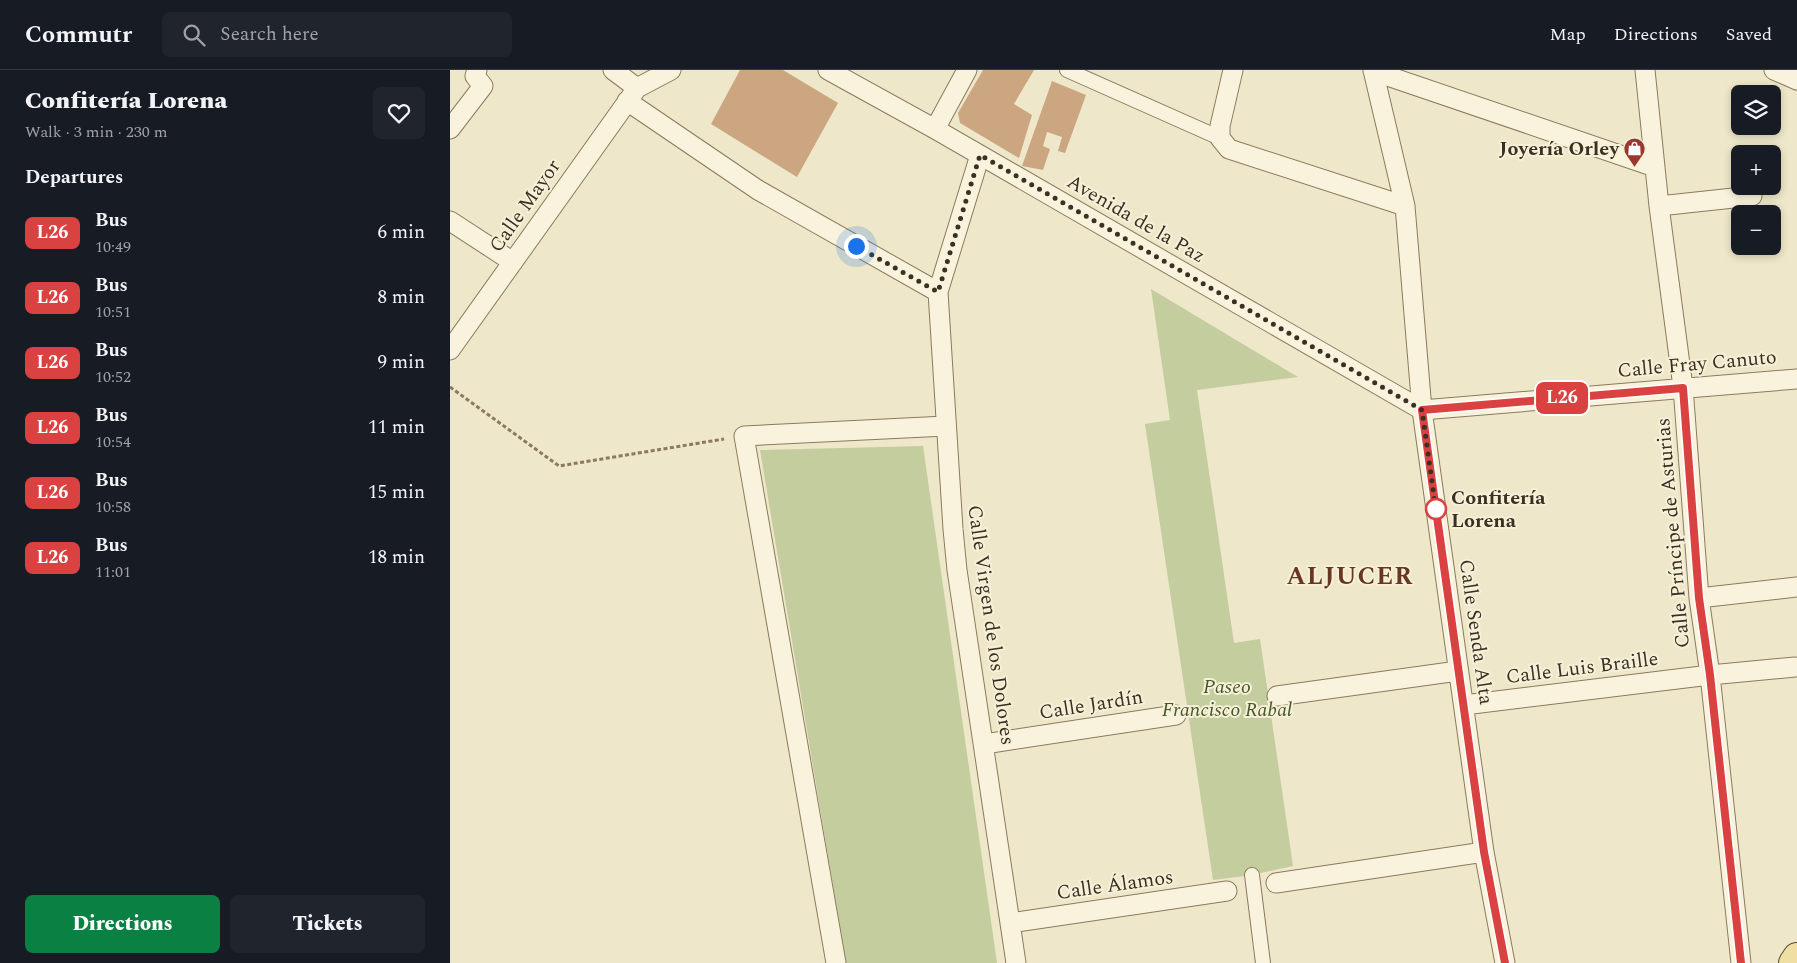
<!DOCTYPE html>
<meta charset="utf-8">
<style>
body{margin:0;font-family:Spectral,serif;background:#20242c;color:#f1f3f6;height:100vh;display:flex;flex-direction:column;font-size:19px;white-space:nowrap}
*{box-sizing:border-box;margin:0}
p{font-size:16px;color:#9ea1a6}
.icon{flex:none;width:28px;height:28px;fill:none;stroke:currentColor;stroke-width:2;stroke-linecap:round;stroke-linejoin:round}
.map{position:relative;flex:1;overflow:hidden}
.drawer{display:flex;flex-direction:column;background:#171b24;width:450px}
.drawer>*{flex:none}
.badge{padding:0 10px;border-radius:8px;font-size:18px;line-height:32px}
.buttons{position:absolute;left:1281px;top:15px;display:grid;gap:10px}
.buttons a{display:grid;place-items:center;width:50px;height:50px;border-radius:8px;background:#171b24;box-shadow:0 2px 8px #0003;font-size:25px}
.you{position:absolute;width:25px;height:25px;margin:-12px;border:4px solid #fff;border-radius:50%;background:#1a73e8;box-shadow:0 0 0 8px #1a73e833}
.map>.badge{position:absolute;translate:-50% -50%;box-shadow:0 0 0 2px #fff}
h2{padding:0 25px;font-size:19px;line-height:45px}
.round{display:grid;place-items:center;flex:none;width:52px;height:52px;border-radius:8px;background:#20242c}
.summary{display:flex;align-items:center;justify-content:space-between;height:85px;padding:0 25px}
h1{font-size:24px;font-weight:800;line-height:38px}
.action{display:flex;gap:10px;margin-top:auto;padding:10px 25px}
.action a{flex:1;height:58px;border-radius:8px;background:#0b8043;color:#fff;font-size:20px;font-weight:800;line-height:58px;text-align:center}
.action a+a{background:#20242c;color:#f1f3f6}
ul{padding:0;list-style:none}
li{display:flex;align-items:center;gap:15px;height:65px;padding:0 25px}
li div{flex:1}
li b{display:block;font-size:19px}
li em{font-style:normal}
li .badge{min-width:55px;font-weight:700;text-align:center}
header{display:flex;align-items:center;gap:30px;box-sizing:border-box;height:70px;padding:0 25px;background:#171b24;border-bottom:1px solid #363941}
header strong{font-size:24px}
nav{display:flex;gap:28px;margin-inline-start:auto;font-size:18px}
.search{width:350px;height:45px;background:#20242c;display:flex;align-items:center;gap:12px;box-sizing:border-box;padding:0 18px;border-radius:8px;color:#9ea1a6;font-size:19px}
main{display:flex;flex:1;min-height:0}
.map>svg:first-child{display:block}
.green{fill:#c3cd9d}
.building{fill:#cca680}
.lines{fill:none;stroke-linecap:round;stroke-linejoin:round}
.pedestrian-casing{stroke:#8b7a5e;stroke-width:16}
.minor-casing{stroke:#8b7a5e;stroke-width:21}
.primary-casing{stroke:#594831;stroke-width:30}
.path{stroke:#8b7a5e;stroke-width:3;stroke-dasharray:4 2.5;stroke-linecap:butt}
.pedestrian{stroke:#f9f3dd;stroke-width:14}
.minor{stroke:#f9f3dd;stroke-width:19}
.primary{stroke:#f0dfa3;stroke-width:28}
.line-casing{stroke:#fff;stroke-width:11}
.line{stroke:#da4241;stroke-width:8}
.walk{stroke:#3c3021;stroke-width:5;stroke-dasharray:0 9}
.stop-dot{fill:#fff;stroke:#da4241;stroke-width:2.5}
.labels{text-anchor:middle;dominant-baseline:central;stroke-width:4;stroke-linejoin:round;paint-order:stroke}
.poi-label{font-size:20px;font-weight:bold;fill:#3c3021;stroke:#f6f0d9;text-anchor:end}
.street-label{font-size:20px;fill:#3c3021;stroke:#f6f0d9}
.stop-label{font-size:20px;font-weight:bold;fill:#3c3021;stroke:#f6f0d9;text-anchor:start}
.park-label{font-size:20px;font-style:italic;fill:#485828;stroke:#f6f0d9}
.district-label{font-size:25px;font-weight:bold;letter-spacing:1px;fill:#683621;stroke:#f6f0d9}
</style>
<header>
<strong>Commutr</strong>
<div class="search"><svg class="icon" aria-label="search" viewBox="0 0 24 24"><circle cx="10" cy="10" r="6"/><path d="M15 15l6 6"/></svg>Search here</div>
<nav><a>Map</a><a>Directions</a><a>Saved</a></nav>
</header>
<main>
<section class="drawer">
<div class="summary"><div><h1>Confitería Lorena</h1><p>Walk · 3 min · 230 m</p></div><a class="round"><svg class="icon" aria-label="heart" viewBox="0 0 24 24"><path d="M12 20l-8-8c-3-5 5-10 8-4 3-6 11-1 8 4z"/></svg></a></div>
<h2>Departures</h2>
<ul>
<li><span class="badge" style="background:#da4241;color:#fff">L26</span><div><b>Bus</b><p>10:49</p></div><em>6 min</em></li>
<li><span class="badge" style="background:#da4241;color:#fff">L26</span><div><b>Bus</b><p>10:51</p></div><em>8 min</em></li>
<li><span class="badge" style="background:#da4241;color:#fff">L26</span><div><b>Bus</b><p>10:52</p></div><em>9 min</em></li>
<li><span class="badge" style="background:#da4241;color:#fff">L26</span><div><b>Bus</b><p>10:54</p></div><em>11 min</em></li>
<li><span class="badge" style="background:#da4241;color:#fff">L26</span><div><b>Bus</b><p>10:58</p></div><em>15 min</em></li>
<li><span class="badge" style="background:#da4241;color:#fff">L26</span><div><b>Bus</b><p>11:01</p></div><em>18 min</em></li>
</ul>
<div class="action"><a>Directions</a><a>Tickets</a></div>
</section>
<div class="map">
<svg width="1347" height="893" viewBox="0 0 1347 893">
<rect width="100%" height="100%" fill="#eee7c9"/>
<path class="green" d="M701,219l147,88 -101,13 37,253 26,-4 33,227 -41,9 -39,5 -68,-456 25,-4z
M473,376l74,517h-151l-86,-513z"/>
<path class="building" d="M290,0h43l55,33 -41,74 -86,-53z
M533,0h51l-20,34 18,11 -13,43 -59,-35 -2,-10z
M602,11l34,14 -21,58 -7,-2 4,-14 -15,-5 -4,14 7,3 -7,21 -21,-4z"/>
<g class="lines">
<defs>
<path id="pedestrian" d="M617,0l153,68
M802,805l11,88"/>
<path id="minor" d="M163,0l24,18
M378,0l107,59 487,281
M783,0l-13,56v12l9,11 176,57
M923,0l32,136 17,204 62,442 21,111
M1195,0l14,136 24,181 16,211 11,77 31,288
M1324,0l23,10
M923,1l282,96
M177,31l131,89 180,102
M0,59l33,-43 -8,-10 2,-6
M485,59l32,-59
M530,85l-42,137 15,237 4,41 59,393
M1209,136l93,-10
M0,151l63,41
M0,280l187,-262 34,-18
M972,340l375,-31
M1249,528l98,-11
M827,626l181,-25
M1014,635l246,-30 85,-8
M534,674l192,-29
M826,813l208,-31
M560,853l217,-32
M386,893l-92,-527 202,-10"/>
<path id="primary" d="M1343,893l4,-6"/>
</defs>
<use href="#pedestrian" class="pedestrian-casing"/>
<use href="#minor" class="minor-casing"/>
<use href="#primary" class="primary-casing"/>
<path class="path" d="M0,317l109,79 165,-27"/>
<use href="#pedestrian" class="pedestrian"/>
<use href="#minor" class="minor"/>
<use href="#primary" class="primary"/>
</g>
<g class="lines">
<defs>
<path id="line" d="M1055,893l-21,-111 -62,-442 261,-22 16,210 11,77 31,288"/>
</defs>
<use href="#line" class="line-casing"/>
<use href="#line" class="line"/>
<path class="walk" d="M406,176l82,46 42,-137 442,255 15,108 -1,-9"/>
</g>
<defs>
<symbol id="shop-pin" viewBox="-11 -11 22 30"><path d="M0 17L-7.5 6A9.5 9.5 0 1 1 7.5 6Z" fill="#9a372e" stroke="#f6f0d9"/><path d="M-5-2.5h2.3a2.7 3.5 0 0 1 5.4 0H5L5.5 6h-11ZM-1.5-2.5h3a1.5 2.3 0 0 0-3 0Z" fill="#fff"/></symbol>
</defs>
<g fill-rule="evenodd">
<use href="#shop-pin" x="1172" y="66" width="25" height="34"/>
</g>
<circle class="stop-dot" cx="986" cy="439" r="10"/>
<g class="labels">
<g class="poi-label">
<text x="1169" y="79">Joyería Orley</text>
</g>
<g class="street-label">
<text transform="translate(75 136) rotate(-55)">Calle Mayor</text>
<text transform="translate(686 149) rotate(30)">Avenida de la Paz</text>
<text transform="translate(1247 294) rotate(-5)">Calle Fray Canuto</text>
<text transform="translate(1223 463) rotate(-95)">Calle Príncipe de Asturias</text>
<text transform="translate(541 555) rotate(82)">Calle Virgen de los Dolores</text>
<text transform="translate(1026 562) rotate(82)">Calle Senda Alta</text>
<text transform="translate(1132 598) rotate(-7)">Calle Luis Braille</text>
<text transform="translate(641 635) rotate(-9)">Calle Jardín</text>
<text transform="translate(665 815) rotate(-8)">Calle Álamos</text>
</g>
<g class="stop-label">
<text x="1001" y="428">Confitería<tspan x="1001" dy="23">Lorena</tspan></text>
</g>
<g class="park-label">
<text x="777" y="617">Paseo<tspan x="777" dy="23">Francisco Rabal</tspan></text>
</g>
<g class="district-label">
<text x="900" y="507">ALJUCER</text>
</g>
</g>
</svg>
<div class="buttons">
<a><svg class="icon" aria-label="layers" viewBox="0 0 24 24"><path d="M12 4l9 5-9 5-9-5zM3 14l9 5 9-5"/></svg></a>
<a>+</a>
<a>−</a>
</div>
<div class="you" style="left:406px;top:176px"></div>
<b class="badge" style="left:1112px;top:328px;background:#da4241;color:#fff">L26</b>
</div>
</main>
